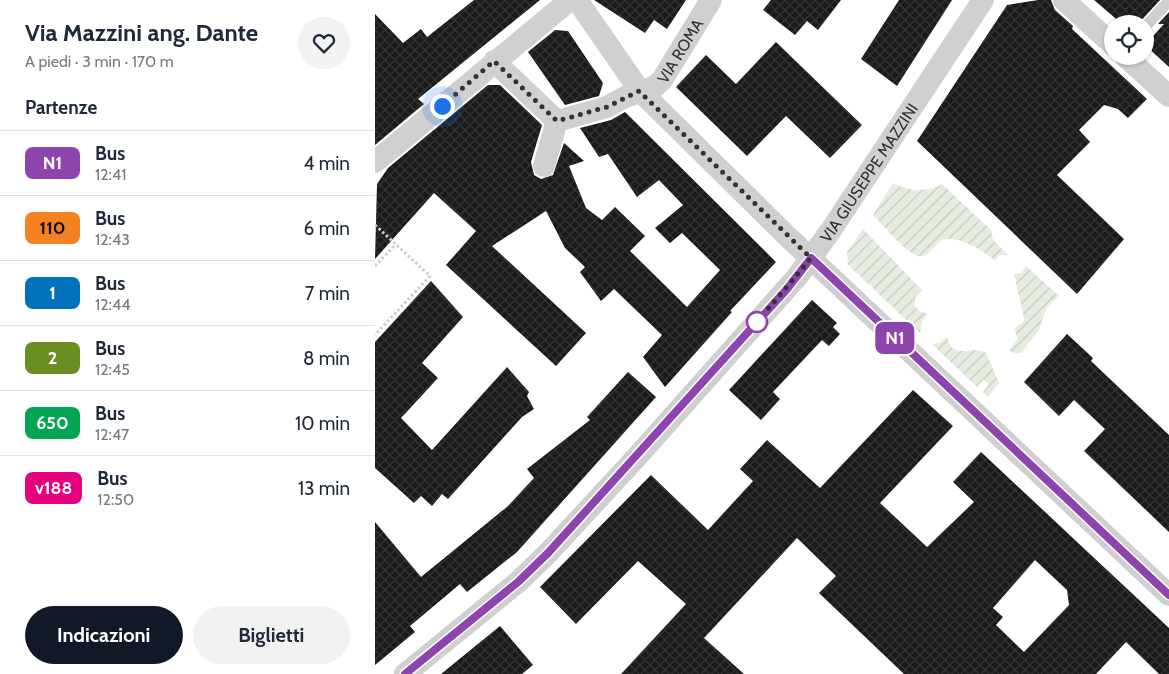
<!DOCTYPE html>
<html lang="it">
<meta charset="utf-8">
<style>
body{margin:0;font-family:Cabin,sans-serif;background:#f2f2f3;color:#1f2937;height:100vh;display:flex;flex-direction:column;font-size:19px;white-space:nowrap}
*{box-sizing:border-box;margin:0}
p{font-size:16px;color:#747a83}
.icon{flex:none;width:28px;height:28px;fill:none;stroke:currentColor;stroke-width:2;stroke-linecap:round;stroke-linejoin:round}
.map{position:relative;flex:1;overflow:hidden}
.side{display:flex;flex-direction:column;background:#fff;width:375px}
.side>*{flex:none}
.badge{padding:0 10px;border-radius:8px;font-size:18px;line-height:32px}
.controls{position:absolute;left:729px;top:15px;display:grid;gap:10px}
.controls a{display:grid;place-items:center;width:50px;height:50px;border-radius:50%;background:#fff;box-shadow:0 1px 4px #0004;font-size:25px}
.you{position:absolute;width:25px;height:25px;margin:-12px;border:4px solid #fff;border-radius:50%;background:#1a73e8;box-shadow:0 0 0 8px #1a73e833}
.map>.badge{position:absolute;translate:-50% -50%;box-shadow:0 0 0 2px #fff}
h2{padding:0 25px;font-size:19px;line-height:45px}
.round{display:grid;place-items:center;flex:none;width:52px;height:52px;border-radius:26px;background:#f2f2f3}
.head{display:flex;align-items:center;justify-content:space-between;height:85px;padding:0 25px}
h1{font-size:24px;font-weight:700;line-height:38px}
.button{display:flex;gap:10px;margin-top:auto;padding:10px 25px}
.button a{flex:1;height:58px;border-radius:30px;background:#111827;color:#fff;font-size:20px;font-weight:700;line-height:58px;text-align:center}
.button a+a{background:#f2f2f3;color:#1f2937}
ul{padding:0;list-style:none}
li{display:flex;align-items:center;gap:15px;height:65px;padding:0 25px;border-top:1px solid #e0e1e3}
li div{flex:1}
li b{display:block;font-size:19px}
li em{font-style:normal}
li .badge{min-width:55px;font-weight:700;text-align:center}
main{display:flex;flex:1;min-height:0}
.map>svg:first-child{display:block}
.garden{fill:url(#garden-furrows)}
.building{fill:url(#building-cross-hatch);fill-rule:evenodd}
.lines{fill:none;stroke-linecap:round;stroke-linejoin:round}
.path{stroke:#cdcdcd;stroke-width:3;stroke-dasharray:2.5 2.5;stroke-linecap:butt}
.service{stroke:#d0d0d0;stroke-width:11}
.minor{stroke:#d0d0d0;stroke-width:22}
.line-casing{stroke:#fff;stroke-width:11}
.line{stroke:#8e44ad;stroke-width:8}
.walk{stroke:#333;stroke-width:5;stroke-dasharray:0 9}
.stop-dot{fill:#fff;stroke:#8e44ad;stroke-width:2.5}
.labels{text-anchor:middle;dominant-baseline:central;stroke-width:5;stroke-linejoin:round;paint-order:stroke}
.street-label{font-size:16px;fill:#333;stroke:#fff}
</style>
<main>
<section class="side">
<div class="head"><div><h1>Via Mazzini ang. Dante</h1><p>A piedi · 3 min · 170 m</p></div><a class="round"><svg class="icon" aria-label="heart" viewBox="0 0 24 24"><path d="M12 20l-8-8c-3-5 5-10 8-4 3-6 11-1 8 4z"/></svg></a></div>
<h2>Partenze</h2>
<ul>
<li><span class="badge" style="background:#8e44ad;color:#fff">N1</span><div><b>Bus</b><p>12:41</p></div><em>4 min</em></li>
<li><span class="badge" style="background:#f58220;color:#111">110</span><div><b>Bus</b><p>12:43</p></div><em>6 min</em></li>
<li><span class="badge" style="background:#0072bc;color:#fff">1</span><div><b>Bus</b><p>12:44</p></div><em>7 min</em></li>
<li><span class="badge" style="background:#6b8e23;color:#fff">2</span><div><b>Bus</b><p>12:45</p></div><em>8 min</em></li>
<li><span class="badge" style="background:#00a651;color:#fff">650</span><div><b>Bus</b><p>12:47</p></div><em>10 min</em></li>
<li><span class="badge" style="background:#e6007e;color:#fff">v188</span><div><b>Bus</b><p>12:50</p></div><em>13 min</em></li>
</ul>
<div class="button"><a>Indicazioni</a><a>Biglietti</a></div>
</section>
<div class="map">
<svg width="794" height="674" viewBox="0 0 794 674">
<defs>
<pattern id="garden-furrows" width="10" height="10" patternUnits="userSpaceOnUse" patternTransform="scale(1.25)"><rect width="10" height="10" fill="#e6ecdf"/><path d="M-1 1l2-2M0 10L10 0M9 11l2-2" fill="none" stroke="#c6cbc0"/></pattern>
<pattern id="building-cross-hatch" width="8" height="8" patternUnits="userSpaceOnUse" patternTransform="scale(1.25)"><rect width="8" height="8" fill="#1a1a1a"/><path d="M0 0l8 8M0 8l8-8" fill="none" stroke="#333"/></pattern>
</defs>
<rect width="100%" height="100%" fill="#fff"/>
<path class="garden" d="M518,183c15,8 34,10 49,1l49,46 2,10 15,15h-9l-4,6c-9,-9 -39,-27 -52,-21 -9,4 -13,18 -25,16 -11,-2 -36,-32 -45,-41z
M488,229l59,61 -6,6 -2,9 5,6 9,3 -6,7 -2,12 -72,-68 -1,-13z
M651,266l33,30 -13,13 -7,21 -18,23h-7l-5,-3 9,-11 -4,-10 9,-7 1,-4 -10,-44 7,-1z
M572,336c5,27 26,7 39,17l13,30 -11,14 -5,-5 6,-8 -6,-4 -6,7 -45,-43 8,-1z"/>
<path class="building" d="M99,0h66l-122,99 6,5 -49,41v-131l28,29 18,-14 6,8z
M219,0h92l-19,29 -13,-9 -9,13z
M396,0h70l-23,30 -11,-9 -12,14 -32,-25z
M524,0h53l-55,86 -36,-27z
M663,0h13l4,10 18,16 -1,3 75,70 -19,19 -10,-9 -14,-4 -25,25 11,12 -33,33 67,64 -47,55 -160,-153 90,-136z
M719,0h66l-22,24h-16z
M794,12v55l-24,-22 19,-21h-6z
M180,30l13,1 35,52 -4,13 -34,9 -37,-53z
M401,42l86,83 -32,33 -44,-42 -39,40 -71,-69 30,-32 30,29z
M113,85h12l42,40 -11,37 3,13 7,4 12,-4 11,-32 20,18 -15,5 17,42 16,12 13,-13 30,29 -15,15 57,56 33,-37 -38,-37 -12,10 -15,-15 28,-23 -24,-25 -22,17 -29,-43 -9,3 -19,-29 31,-8 14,-8 151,150 -46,49 2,1 -67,75 -22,-30 19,-22 -48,-46 -13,12 -21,-29 5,-5 -20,-19 -19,-37 -54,35 94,87 -30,33 -110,-101 30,-34 -42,-38 -59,66 2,-75 11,-16z
M56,281l32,36 -41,46 16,15 -37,40 31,32 75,-83 22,25 -2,4 7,13 -12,8 -74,82 -6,-5 -10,12 -11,-10 -7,7 -39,-35v-126z
M437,300l25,23 -4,4 7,7 -11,12 -7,-6 -49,52 7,7 -19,21 -32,-30z
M692,334l26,24 -2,3 78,74v97l-85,-81 21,-22 -31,-29 -15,16 -35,-34z
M253,372l28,25 -139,155 -50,40 -7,-8 -50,42 5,6 -40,33v-143l46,55 87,-71 26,-28 -7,-9 63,-49 -3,-3z
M538,390l40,36 -73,77 47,44 47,-45 -21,-20 28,-30 188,176v46h-10l-33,-32 -30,32h-192l-85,-81 17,-17 -39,-38 -93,100 40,36h-123l65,-70 -48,-43 -62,63 -36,-37 111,-112 57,55 45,-49 -13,-12 27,-29 53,48zM660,560l32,30 2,15 -45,47 -28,-27 7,-8 -10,-9z
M125,626l33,39 -11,9h-81z"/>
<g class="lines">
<path class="path" d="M0,225l55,51 -55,59
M0,266l21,-22"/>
<path class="service" d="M770,27l24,-26"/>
<g class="minor">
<path d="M202,0l63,91 148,146 381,358"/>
<path d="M689,0l49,45"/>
<path d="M750,56l44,40"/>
<path id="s1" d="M119,61l63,60 50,-14 18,-10 29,-10 8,-7 49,-80"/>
<path d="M0,162l195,-162"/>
<path d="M169,166l13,-45"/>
<path id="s2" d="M30,674l113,-92 30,-29 87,-94 162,-182 34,-47 152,-230"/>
</g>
</g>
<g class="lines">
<defs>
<path id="line" d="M30,674l113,-92 30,-29 239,-264 24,-31 358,337"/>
</defs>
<use href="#line" class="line-casing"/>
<use href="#line" class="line"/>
<path class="walk" d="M67,106l52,-45 63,60 50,-14 32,-16 172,167 -54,64"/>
</g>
<circle class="stop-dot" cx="382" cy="322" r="10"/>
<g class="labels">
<g class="street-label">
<text stroke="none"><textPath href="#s1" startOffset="235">VIA ROMA</textPath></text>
<text stroke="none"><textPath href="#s2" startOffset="686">VIA GIUSEPPE MAZZINI</textPath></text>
</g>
</g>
</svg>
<div class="controls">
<a><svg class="icon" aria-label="locate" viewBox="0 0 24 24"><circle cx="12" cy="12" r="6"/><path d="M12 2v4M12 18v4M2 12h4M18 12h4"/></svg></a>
</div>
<div class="you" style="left:67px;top:106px"></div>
<b class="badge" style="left:520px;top:338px;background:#8e44ad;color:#fff">N1</b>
</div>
</main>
